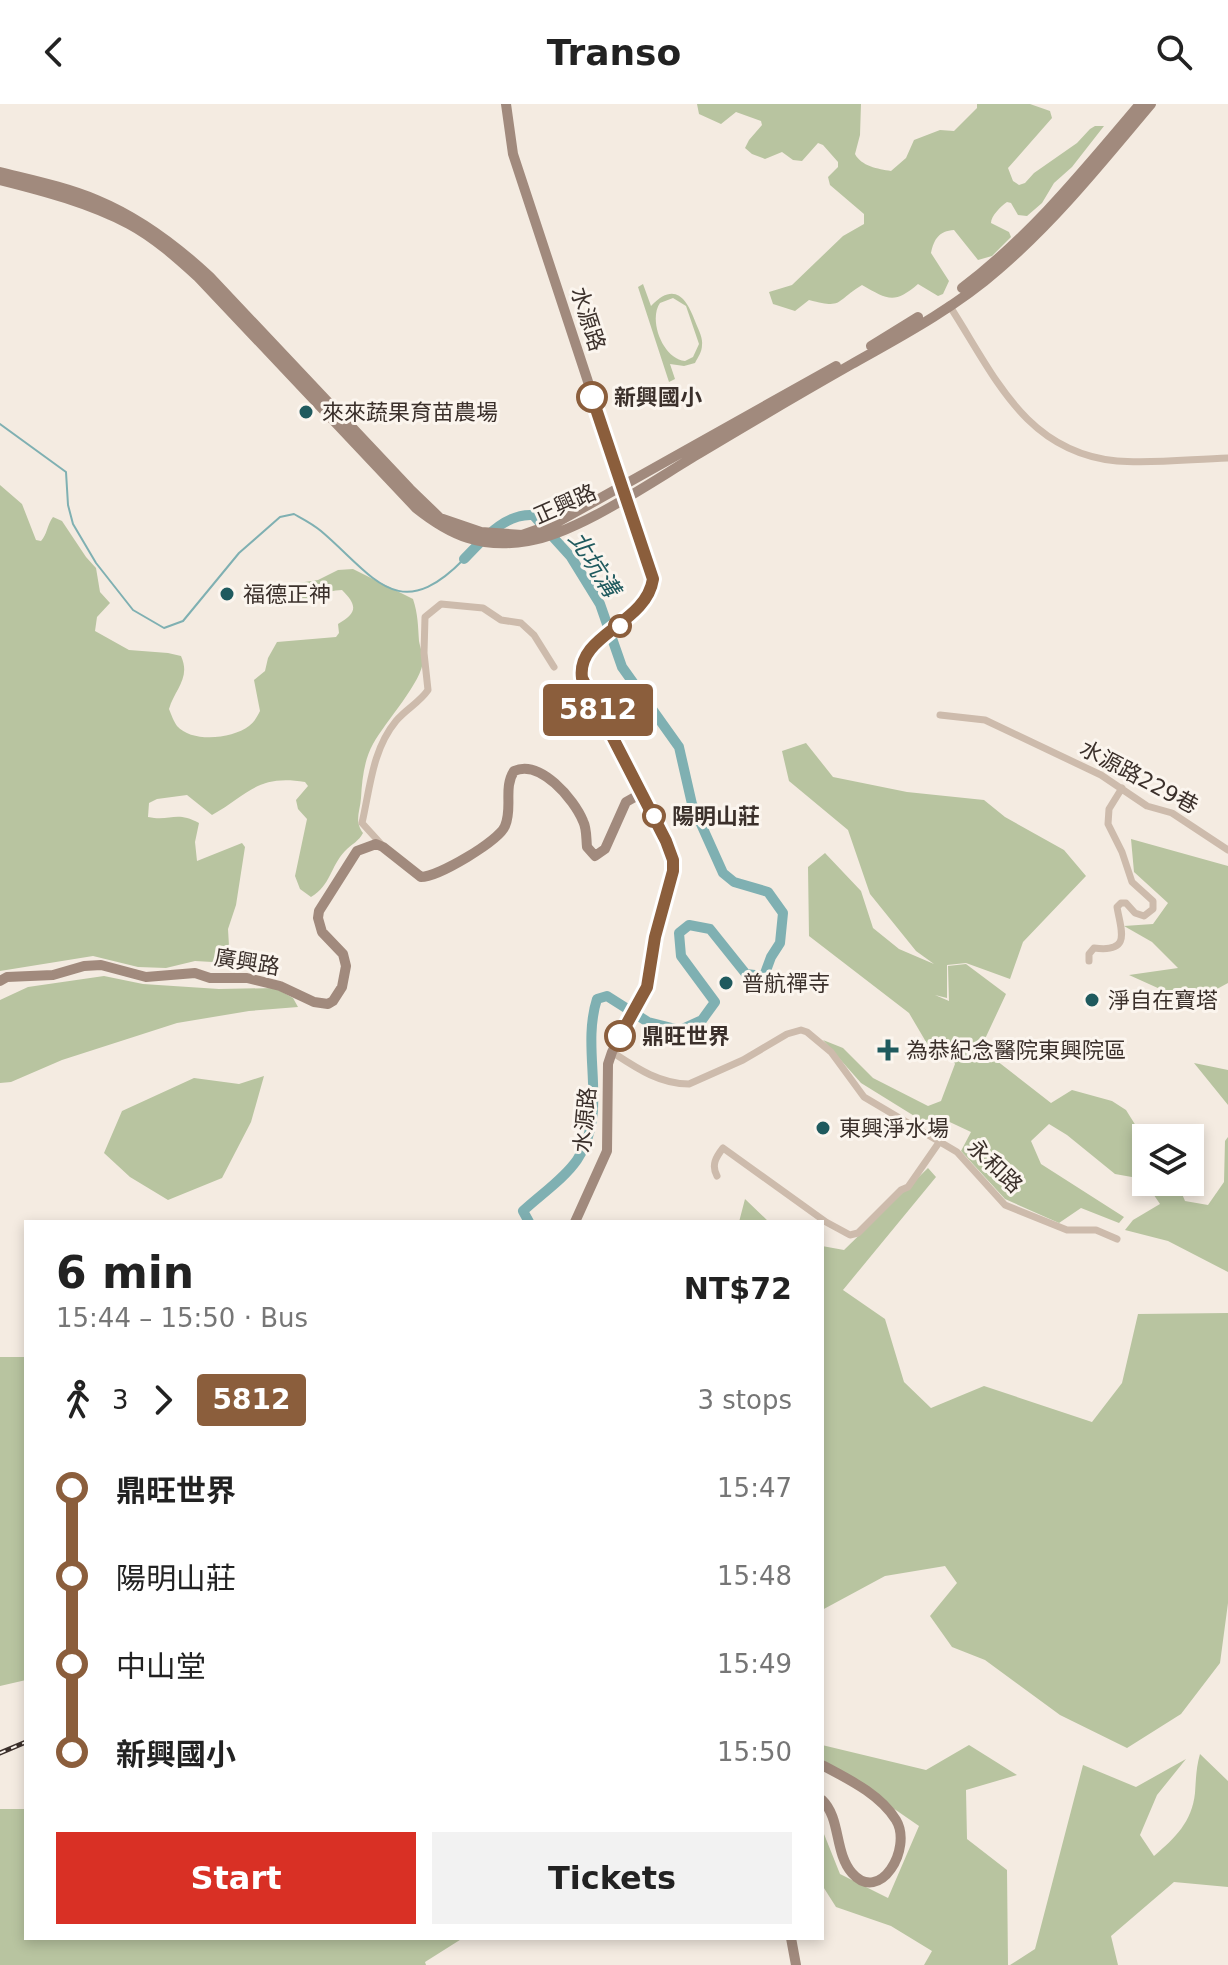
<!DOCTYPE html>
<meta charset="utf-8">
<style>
body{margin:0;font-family:"DejaVu Sans","Noto Sans TC",sans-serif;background:#f2f2f2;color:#222;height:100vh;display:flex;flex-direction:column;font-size:30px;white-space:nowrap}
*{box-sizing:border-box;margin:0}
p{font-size:26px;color:#767676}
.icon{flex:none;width:44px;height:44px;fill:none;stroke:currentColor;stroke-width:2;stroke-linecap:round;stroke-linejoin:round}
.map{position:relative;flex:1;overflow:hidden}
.drawer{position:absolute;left:24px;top:1116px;width:800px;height:720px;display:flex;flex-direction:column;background:#fff;border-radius:0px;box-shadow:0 4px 12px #0003}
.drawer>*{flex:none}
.badge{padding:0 16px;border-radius:6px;font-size:28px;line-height:52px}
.controls{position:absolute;left:1132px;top:1020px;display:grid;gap:16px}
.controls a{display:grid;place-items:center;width:72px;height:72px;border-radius:0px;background:#fff;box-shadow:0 4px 12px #0003;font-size:40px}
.map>.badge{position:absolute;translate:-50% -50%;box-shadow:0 0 0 4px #fff}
.legs{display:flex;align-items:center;gap:12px;height:88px;padding:0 32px;font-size:26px}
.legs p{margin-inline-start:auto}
.headline{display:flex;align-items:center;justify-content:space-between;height:136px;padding:0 32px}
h1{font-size:44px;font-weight:600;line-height:60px}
.primary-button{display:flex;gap:16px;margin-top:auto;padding:16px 32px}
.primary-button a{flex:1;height:92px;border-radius:0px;background:#d93025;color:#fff;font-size:32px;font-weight:600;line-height:92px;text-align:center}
.primary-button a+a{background:#f2f2f2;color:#222}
ul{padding:0 32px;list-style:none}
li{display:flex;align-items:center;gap:28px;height:88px;font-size:30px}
li i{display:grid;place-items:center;width:12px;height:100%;margin:0 10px;background:currentColor}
li i::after{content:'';width:20px;height:20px;margin:-10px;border:6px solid;border-radius:50%;background:#fff}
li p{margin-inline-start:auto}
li:first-child i{background:linear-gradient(#0000 50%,currentColor 0)}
li:last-child i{background:linear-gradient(currentColor 50%,#0000 0)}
header{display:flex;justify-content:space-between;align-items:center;height:104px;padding:0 32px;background:#fff;font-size:36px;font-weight:600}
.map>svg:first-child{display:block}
.green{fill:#b8c4a0;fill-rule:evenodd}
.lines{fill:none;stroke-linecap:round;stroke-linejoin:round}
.stream{stroke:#7fb0b2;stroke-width:2}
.river{stroke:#7fb0b2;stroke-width:10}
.street{stroke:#cdbbac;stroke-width:7}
.secondary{stroke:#a18a7d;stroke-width:10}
.rail-casing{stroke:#3b302b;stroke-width:5}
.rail{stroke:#fbf5ee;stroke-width:2;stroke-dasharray:6;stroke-linecap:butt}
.line-1-casing{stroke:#fff;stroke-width:18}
.line-1{stroke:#8b5e3c;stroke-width:12}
.stop-1-dot{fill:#fff;stroke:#8b5e3c;stroke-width:4}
.poi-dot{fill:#1f5a5e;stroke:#fbf5ee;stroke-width:3}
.labels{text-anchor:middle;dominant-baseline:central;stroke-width:6;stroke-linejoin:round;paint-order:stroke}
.street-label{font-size:22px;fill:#3b302b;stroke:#fbf5ee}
.stop-label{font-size:22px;font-weight:bold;fill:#3b302b;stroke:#fbf5ee;text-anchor:start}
.poi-label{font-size:22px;fill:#3b302b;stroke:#fbf5ee;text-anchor:start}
.water-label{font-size:24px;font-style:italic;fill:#1f5a5e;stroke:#fbf5ee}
</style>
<header><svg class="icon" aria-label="back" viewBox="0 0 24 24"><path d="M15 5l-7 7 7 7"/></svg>Transo<svg class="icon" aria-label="search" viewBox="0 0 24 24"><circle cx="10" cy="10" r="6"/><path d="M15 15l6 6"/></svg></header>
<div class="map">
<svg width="1228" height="1861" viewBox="0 0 1228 1861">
<rect width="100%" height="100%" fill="#f4ebe1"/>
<path class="green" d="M697,0h164l-1,31 -5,19c6,12 23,15 36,17l15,-13 8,-18 26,-10 14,1 23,-23v-4h53l20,7 2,7 -44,50 5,13 6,4 6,-2 9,-10 43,-30 13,-14 5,-3h9l-32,41 -18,16 -12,20 -15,13 -9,-1 -7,-12 -4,-1c-6,4 -16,14 -16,21l18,9 2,5 -19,19 -14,4 -24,-30c-15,1 -20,9 -23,23l18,28 -6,13 -5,2 -20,-12c-24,21 -31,15 -56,1 -28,17 -18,24 -53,15l-14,11 -22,-7 -4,-12 23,-7 51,-49 21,-12v-10l-34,-29 -2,-8 10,-10v-5l-15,-17 -5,-2 -16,18 -9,-1 -11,-8 -17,7 -13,-5 -7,-6 4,-8 13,-15 -1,-4 -25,-9 -15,12 -22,-10z
M643,180l8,22c23,-24 35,-9 44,15 3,8 8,16 7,24 0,7 -4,12 -7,18l-11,3 -14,-2 5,15 -6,3 -31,-95zM673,194l13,8 13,38 -6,13 -8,4c-22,-2 -37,-41 -25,-58z
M0,381l22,19 14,36 5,1c6,-6 6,-16 12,-24l9,4 24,36 10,11 4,24 10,11 -13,14 -2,14 34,19 39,3 13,3c10,22 -6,33 -12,53 2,5 5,13 8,17 15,17 55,13 72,0 5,-4 8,-9 11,-15l-6,-31 11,-9 3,-13 9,-16 59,-5 3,-4 -1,-9c19,-11 20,-18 4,-34 -22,0 -34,16 -54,9l-2,-9 12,-7 20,-3 20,-10 15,-1 60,30c5,15 5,27 6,42 1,6 4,13 4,19 0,21 -38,62 -50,84 -9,16 -11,36 -12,54 -1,14 -7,22 2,35 -4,8 -11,11 -18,18 -15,16 -14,34 -34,46l-11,-8 -5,-13 12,-57 -9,-10 -2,-9 12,-14 -3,-4c-48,-8 -57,13 -93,33l-25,-20 -30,4 -8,4 -1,14c23,5 27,-7 51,6l-4,19 2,19 45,-18 3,4 -9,58 -8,24 2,34 -35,-2 -29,7 -28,-1 -45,-11 -93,15z
M806,639l27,34 74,15 77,8 21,17 59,33 22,26 -63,66 -13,37 -44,-16 -19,2v33l-12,-3 14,6 -1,-35 18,-2 40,30 -22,47 -1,9 68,53 21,-13 40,11 14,9 20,32v40h31l8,19 23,4 16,-23 1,-41 3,-4v135l-60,-31 -43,-11 8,-10 27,-16 -17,-25 -28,-5 -48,-39 -18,-11 -18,17 10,23 83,53 -5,6 -38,-15 -22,15 -54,-24 -44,-48 10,-19 -32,-15 -7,10 -71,-44 -38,-43 20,8 30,30 55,28 13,-5 14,-37 -4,-10 -22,-7 -20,-34 -100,-77 -1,-69 17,-14 36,38 12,37 26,21 35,15 -18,-13 -46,-57 -22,-64 -59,-49 -7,-30z
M1131,735l97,27v117l-37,20 -62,-28 49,-7 -26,-26 -28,-16 29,-2 15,-21 -34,-31z
M104,872l39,8 76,5 56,-1 18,10 5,9 -49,4 -72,12 -115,37 -51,22 -11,1v-83l28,-13z
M1194,959l34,7v35z
M264,972l-13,46 -29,56 -54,22 -38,-23 -26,-24 18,-42 72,-33 45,6z
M928,1064l8,9 -93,113 42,29 19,63 27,26 53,-22 108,36 30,-39 16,-69 90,-1v290l-8,60 -39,51 -54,34 -67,-33 -75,-55 -33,-13 -22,-31 27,-33 -12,-17 -60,10 -63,34v-364l22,4z
M745,1095l24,23h-30z
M0,1253h26v323l-26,6z
M822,1641l104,25 43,-25 48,30 -51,15 1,49 40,31 1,95h-84l8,-14 -41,-25 -55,-19 -14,-22v-56l18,45 48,24 31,-72 -97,-67z
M1200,1650l28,27v106l-54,-5 -63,54 7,29h-108l25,-16 48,-184 53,22 50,-28 -29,36 -17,40 14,21c21,-18 38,-34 41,-63 1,-14 1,-25 5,-39z
M0,1705h26v129h437l-38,24 1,3h-426z"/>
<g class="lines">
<path class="stream" d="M0,320l66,48 2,33 5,19 23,39 37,47 31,18 19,-7 56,-68 41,-36 14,-3c9,5 19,10 27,17 52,44 77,96 143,28"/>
<path class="river" d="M464,455c18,-18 40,-46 69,-44l38,42 29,47 22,63 57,80 13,57 31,69 11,9 34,10 15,21 -3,30 -9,14 -7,19 -18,-2 -36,-45 -21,-4 -10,8 2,23 34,46 -13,18 -22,10 -32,-8 -41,-26 -10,3c-17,53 13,112 -20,161 -13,19 -37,35 -54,51l6,11"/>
<path class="street" d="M949,201c45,69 75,147 168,156 36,3 75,-2 111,-3
M940,611l45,5 116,55 46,31 25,7 56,37
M382,741l-20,-22c8,-34 10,-73 34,-102 10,-12 23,-18 32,-31l-4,-37 1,-36 16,-13 42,4 18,12 20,3 13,12 20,32
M1089,857v-7l5,-6c38,5 27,-17 23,-41l4,-4h5l9,10 9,3 9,-7v-8l-21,-19 -10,-30 -14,-28 1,-15 13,-21
M612,948c23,15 47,32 77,32l54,-24 44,-26 14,-4 6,2 24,20 33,45 93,55 48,53 62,25h29l21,9
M717,1072c-6,-11 -1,-19 6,-28l103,74 24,13 8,-2 43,-43 7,-3 32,-46"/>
<path class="secondary" d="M506,0l7,50 140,425c-7,47 -77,54 -71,99l84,163 7,19v11l-18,66 -4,35 -4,15 -35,65 -4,12 -1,87 -32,71
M0,68c32,8 66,15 97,28 43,18 79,45 113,77l200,212 30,29 41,14 41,3 34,-12 280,-157
M0,76c44,11 89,23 129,44 26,14 48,34 69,53l218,231c35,28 66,41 112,33 51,-8 126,-61 172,-88 50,-30 101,-60 152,-89 50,-28 104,-57 147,-95 57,-49 104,-108 152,-165
M962,184c69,-52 122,-118 178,-184
M871,242l47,-29
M0,877l7,-4 46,-2 31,-9 17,-1 45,12 49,-4 15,5h37l33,8 34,16 14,2 5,-3 9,-14 4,-21 -3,-12 -21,-22 -4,-14 1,-7 38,-60 19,-7 7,3 38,30c17,0 78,-36 84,-51 8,-18 -2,-38 9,-55 26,-12 60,28 69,50 4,8 3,17 4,26l8,9 10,-7 21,-47 16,-9
M822,1661c26,14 58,29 74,55 17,28 -16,85 -44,53 -18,-21 -11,-55 -30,-73
M791,1834l5,27"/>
<defs>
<path id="rail" d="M0,1649l26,-11"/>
</defs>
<use href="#rail" class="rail-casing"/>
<use href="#rail" class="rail"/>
</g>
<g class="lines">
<defs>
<path id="line-1" d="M592,293l61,182c-7,46 -77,55 -71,99l84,163 7,19v11l-18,66 -8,50 -27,49"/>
</defs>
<use href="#line-1" class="line-1-casing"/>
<use href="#line-1" class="line-1"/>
</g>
<g class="stop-1-dot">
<circle cx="592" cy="293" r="14"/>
<circle cx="620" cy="522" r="10"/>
<circle cx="654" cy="712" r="10"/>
<circle cx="620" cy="932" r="14"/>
</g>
<g class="poi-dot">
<circle cx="306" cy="308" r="8"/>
<circle cx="227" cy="490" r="8"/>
<circle cx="726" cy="879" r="8"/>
<circle cx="1092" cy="896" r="8"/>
<path d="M884 934h8v8h8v8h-8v8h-8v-8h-8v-8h8z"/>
<circle cx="823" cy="1024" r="8"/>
</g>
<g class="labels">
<g class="street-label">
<text transform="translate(588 215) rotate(72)">水源路</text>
<text transform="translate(565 400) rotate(-24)">正興路</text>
<text transform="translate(1139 673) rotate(28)">水源路229巷</text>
<text transform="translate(247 858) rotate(9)">廣興路</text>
<text transform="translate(585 1016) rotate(-85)">水源路</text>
<text transform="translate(995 1062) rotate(44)">永和路</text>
</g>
<g class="stop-label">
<text x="614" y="293">新興國小</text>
<text x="672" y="712">陽明山莊</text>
<text x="642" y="932">鼎旺世界</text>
</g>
<g class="poi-label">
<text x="322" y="308">來來蔬果育苗農場</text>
<text x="243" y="490">福德正神</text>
<text x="742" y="879">普航禪寺</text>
<text x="1108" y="896">淨自在寶塔</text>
<text x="906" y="946">為恭紀念醫院東興院區</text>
<text x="839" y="1024">東興淨水場</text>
</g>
<g class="water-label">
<text transform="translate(594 460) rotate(57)">北坑溝</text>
</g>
</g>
</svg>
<div class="controls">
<a><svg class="icon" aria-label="layers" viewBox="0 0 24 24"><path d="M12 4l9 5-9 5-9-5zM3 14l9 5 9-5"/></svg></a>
</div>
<b class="badge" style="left:598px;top:606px;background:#8b5e3c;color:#fff">5812</b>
<section class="drawer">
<div class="headline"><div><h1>6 min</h1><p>15:44 – 15:50 · Bus</p></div><b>NT$72</b></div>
<div class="legs"><svg class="icon" aria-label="walk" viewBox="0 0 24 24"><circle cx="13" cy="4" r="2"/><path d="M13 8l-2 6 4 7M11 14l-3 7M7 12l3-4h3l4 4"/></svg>3<svg class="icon" aria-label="forward" viewBox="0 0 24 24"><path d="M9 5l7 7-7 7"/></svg><b class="badge" style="background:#8b5e3c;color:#fff">5812</b><p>3 stops</p></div>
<ul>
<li><i style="color:#8b5e3c"></i><b>鼎旺世界</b><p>15:47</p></li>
<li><i style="color:#8b5e3c"></i><span>陽明山莊</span><p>15:48</p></li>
<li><i style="color:#8b5e3c"></i><span>中山堂</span><p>15:49</p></li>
<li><i style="color:#8b5e3c"></i><b>新興國小</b><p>15:50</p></li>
</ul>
<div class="primary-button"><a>Start</a><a>Tickets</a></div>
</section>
</div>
